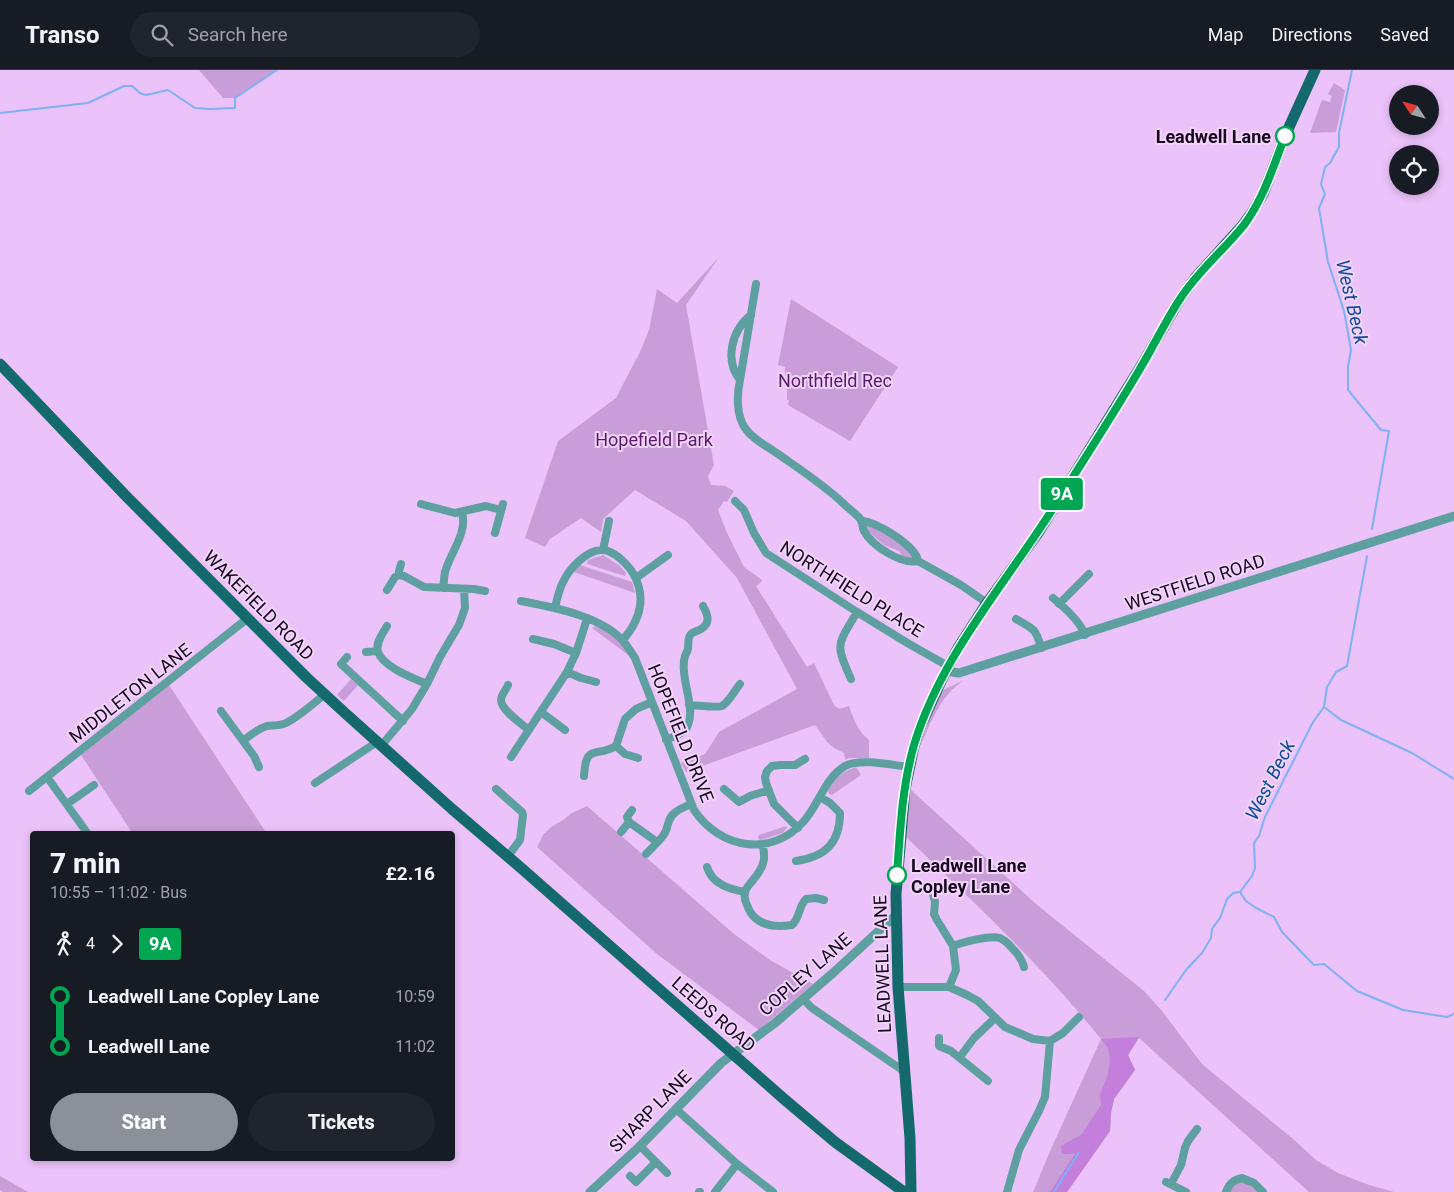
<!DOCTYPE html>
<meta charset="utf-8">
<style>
body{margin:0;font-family:Roboto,sans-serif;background:#20242c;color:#f1f3f6;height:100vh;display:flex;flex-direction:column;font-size:19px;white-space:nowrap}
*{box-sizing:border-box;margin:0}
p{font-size:16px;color:#9ea1a6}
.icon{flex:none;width:28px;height:28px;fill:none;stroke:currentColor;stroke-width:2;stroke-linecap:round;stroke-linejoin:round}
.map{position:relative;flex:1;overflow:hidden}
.details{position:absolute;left:30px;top:761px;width:425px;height:330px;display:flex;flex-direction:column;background:#171b24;border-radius:5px;box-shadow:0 2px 8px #0003}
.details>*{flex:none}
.badge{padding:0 10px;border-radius:4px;font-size:18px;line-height:32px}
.needle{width:32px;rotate:306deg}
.buttons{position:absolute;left:1389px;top:15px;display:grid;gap:10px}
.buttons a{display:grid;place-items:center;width:50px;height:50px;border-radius:50%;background:#171b24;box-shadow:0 2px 8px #0003;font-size:25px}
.map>.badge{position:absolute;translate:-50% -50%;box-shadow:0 0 0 2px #fff}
.legs{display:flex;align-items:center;gap:8px;height:55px;padding:0 20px;font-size:16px}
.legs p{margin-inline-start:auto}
.overview{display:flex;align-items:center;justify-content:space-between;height:85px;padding:0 20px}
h1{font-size:28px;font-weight:800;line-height:38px}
.action{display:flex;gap:10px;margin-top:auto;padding:10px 20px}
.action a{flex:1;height:58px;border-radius:30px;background:#8c9099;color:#fff;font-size:20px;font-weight:800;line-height:58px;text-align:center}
.action a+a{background:#20242c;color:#f1f3f6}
ul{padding:0 20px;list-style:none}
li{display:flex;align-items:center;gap:18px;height:50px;font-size:19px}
li i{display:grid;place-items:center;width:8px;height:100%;margin:0 6px;background:currentColor}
li i::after{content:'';width:12px;height:12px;margin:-6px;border:4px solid;border-radius:50%;background:#171b24}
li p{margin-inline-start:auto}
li:first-child i{background:linear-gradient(#0000 50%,currentColor 0)}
li:last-child i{background:linear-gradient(currentColor 50%,#0000 0)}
header{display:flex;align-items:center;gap:30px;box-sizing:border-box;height:70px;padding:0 25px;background:#171b24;border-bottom:1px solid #363941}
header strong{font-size:24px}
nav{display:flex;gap:28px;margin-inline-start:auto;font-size:18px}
.search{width:350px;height:45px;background:#20242c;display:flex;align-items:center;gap:12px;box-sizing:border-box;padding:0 18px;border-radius:28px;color:#9ea1a6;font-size:19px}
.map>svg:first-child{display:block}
.green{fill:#c99dd8}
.forest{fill:#c37fdb}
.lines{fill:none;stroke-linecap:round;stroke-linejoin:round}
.stream{stroke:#7eb1f9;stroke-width:2}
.minor{stroke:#5e9fa0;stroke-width:8}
.tertiary{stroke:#5e9fa0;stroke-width:9}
.primary{stroke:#13696b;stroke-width:11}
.line-1-casing{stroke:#fff;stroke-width:11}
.line-1{stroke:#00a651;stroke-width:8}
.stop-1-dot{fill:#fff;stroke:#00a651;stroke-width:2.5}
.labels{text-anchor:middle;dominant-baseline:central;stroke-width:4;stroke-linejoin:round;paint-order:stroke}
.stop-label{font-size:18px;font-weight:bold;fill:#17051d;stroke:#f2d4fd;text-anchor:end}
.park-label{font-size:18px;fill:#591a6d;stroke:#f2d4fd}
.street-label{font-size:18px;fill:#17051d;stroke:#f2d4fd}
.water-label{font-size:19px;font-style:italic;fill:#0c4c9b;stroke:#f2d4fd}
</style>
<header>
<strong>Transo</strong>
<div class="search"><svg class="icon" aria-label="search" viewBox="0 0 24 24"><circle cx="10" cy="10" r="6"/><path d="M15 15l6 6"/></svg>Search here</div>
<nav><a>Map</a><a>Directions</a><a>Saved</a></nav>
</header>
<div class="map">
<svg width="1454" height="1122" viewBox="0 0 1454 1122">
<rect width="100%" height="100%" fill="#ebc2f9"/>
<path class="green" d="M199,0h78l-42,28h-12z
M1334,13l11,7 -9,42 -26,1 12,-33 8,2 2,-6 -4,-2z
M719,187l-33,48 28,160 -6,11 3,9 14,1 9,5 -7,11 -3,-1 -6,9 9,23 17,34 18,13 -2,3 -4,3 51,81 7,-4 20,42 5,4 10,-3c5,14 8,24 20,34v18h-20l-4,2 -1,-7 -10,-5 -6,-5 -13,-18 -129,47 -5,-9 24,-9 14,-22 78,-43 -60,-111 -51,-57 -51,-31 -32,29 -2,13 -20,-14 -31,21 -5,8 -20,-9 33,-97 58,-43 24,-46 9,-22 8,-41 20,14z
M791,229l107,68 -48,74 -62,-36 1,-5h-2v-15h-2v-18l-7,-2z
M866,454c14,7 41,19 47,34l-11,-2 -3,-5 -15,-6 -16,-14 -3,-5z
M603,485l17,11 6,7 -1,3 -38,-12 1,-4z
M580,495l52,17 3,11 -61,-21z
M595,556c16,4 27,18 36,31l-39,-29z
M351,609l7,6 -14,16 -7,-6z
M964,610c-24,16 -33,42 -44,67l9,-27 14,-30z
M169,615l98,149h-134l-52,-79z
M856,697l5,8 -29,20 -3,-1 -1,-3c6,-13 14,-19 28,-24z
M911,720l125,114 108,87 18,20 40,53 91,75 23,21 22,13 31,12 25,7h-85l-170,-154 -11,17 7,15 -21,29 -3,14 -1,18 -43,61h-34l18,-43 50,-110c-59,-73 -128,-138 -196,-203z
M587,736l147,128 36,26 43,24 -54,46 -102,-76 -120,-107 6,-12 8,-8 12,-7 9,-7z
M786,756l1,1 -4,6 -23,7 -2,-2 1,-3z
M0,1106l28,16h-25l-3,-2z
M1243,1111l8,5 8,6h-30l4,-8z"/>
<path class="forest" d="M1139,967l-11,18 7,15 -21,29 -3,14 -1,18 -43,61h-17l25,-38h-13l-1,-8 21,-12 19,-29 -1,-10 8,-21 2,-13 -2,-13 -7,-9z"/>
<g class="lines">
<path class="stream" d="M1352,0l-13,63v14l-9,16 -5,4 -4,17 4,10 -6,14 9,54 16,49 7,39 -3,17v23l33,40 8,1 -17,98
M0,43l88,-10 36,-17h8l8,7 6,2 22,-5 27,18 15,1 25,-1v-10l42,-28
M1324,637l17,13 71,33 42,26
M1240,822l6,9 10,7 18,9 8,15 32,33 10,-1 33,27 46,19 44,7 7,-3
M1165,930l21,-30 16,-17 9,-15 1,-9 8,-11 7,-19 6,-6 7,-1 12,-16 3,-8 -1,-25 5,-7 6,-19 48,-95 11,-15 3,-20 9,-15 11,-6 20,-110
M1054,1122l25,-40"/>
<path class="minor" d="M751,245c-19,15 -27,45 -11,65 -3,14 -4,35 5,48 7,11 22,18 33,26 23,16 46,31 66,50 5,5 14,11 17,16 2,3 1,8 3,11 8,15 38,34 54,30l43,24 26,18
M740,310l16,-96
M735,431l9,9 10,23 12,20 91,59 52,32 39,22
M421,434l34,9 31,-7 15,4
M861,451c14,-1 56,26 57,40
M495,463l8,-29
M603,480l6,-29
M399,505v-4l2,-7
M636,508l32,-23
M443,518c1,-5 1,-11 2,-16 5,-19 23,-39 17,-60
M387,520l8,-13 4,-2 5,1 20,11 50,2 11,2
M1053,528c11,9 27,23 32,37
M521,531c31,6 81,15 103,41 4,5 7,10 11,16l59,152c26,39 78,48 110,11 15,-17 21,-43 41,-55 16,-8 46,-1 64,1
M1059,534l30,-30
M555,537c2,-8 4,-17 8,-25 6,-13 24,-33 40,-32 11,1 22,12 28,20 7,10 11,24 9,36 -2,14 -9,24 -17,34
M1016,549c17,10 20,9 25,29
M387,556c-4,7 -12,17 -9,26 5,15 35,26 49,32
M533,569l21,5 22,9
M366,582l11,-1
M347,587l-6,7 62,57
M567,602l14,6 15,4
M851,609c-16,-36 -14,-33 6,-67
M508,615c-2,5 -7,10 -7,15 0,10 21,24 28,30
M689,635c7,0 29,3 33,1 7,-4 13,-16 18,-22
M221,641l33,45 5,11
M541,642l24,18
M666,670c8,-4 19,-6 22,-15 8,-18 -9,-49 -3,-69 1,-2 2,-4 3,-7 1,-5 -1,-11 3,-15 2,-2 7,-3 10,-5 10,-6 7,-14 2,-23
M243,671c7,-6 15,-12 24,-15 6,-1 13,0 19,-3 14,-7 27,-19 39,-29
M381,676l31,-37 15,-25 13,-27 19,-32 6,-17 -1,-19
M616,676l9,8 13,4
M511,687l56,-85 9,-19 11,-34
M584,706c2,-33 11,-18 32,-30l9,-27 11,-10 16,-7
M47,707l41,57
M315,713l62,-41
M496,719l26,23 1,3 -3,25 -12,16
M724,719l15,13 11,-6 19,-6
M29,721l219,-173
M67,734l27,-19
M629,752l28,20
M798,758l-24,-24 -8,-21 -1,-6 2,-6 5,-5 8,-1h15l10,-6
M621,762l8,-10 -2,-5 5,-7
M762,774c5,15 1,24 -9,36 -3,4 -8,8 -8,13 -1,4 0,8 2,12 7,20 26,23 45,20 8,-7 6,-18 14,-26l10,-1 8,2
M646,784c6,-6 12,-12 17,-18 4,-5 4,-10 6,-15 3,-10 14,-13 22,-17
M796,791c29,-4 44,-18 44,-48l-10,-10 -10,-6
M707,797c5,17 22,22 38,25
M931,817l4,15 -1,12 3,6 16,26 3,24 -7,17
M953,876c10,-4 37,-11 47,-8 4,2 9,6 12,10 6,6 10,11 12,19
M898,917h51l18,8 11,6 27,26 28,12 17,2 13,-8 16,-16
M803,929l9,9 93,64
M939,968v8l12,5 37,30
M960,987l14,-19 21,-20
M676,1039l61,55 36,28
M640,1076l27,27
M630,1106l6,6 20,-20
M1166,1112l20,10
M1171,1114l10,-19 4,-17 3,-7 9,-12
M699,1122h1
M715,1122l22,-28
M1007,1122l12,-42 20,-39 6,-14 5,-56
M1226,1122c3,-9 8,-12 16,-14l12,5 9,9"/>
<path class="tertiary" d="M946,599l6,3 7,1c165,-51 330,-105 495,-157
M590,1122l50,-46 81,-83 54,-40 58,-50 63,-58"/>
<path class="primary" d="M0,294l126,132 180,181 39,36 107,96 68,58 264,232 51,43 69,50
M911,1122l-1,-54 -12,-151 -2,-93 9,-105 9,-43 7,-21 21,-46 16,-31 29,-45 51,-70 105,-170 37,-64 16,-22 47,-52 10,-14 10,-17 22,-58 30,-66"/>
</g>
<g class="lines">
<defs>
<path id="line-1" d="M897,805c3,-43 5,-88 17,-130 27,-89 89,-158 138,-235 31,-49 63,-98 92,-148 12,-21 23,-43 36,-63 18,-28 44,-49 64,-74 20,-27 29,-58 41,-89"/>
</defs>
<use href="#line-1" class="line-1-casing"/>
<use href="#line-1" class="line-1"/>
</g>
<g class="stop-1-dot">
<circle cx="1285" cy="66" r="9"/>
<circle cx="897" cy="805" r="9"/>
</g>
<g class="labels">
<g class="stop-label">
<text x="1271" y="66">Leadwell Lane</text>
<text x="911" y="795" text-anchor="start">Leadwell Lane<tspan x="911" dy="21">Copley Lane</tspan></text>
</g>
<g class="park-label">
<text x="835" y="310">Northfield Rec</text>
<text x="654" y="369">Hopefield Park</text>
</g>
<g class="street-label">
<text transform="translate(1195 512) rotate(-18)">WESTFIELD ROAD</text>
<text transform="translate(852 519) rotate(32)">NORTHFIELD PLACE</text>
<text transform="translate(259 535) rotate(45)">WAKEFIELD ROAD</text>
<text transform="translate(130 623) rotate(-38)">MIDDLETON LANE</text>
<text transform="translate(681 663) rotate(68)">HOPEFIELD DRIVE</text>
<text transform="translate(882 894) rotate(-92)">LEADWELL LANE</text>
<text transform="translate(805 904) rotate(-41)">COPLEY LANE</text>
<text transform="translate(714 944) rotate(41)">LEEDS ROAD</text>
<text transform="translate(650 1041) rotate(-45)">SHARP LANE</text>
</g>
<g class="water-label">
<text transform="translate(1352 232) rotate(77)">West Beck</text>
<text transform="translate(1270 710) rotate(-63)">West Beck</text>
</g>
</g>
</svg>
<div class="buttons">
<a><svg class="needle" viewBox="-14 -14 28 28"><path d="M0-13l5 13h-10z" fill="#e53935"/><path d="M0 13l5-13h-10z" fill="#9ea1a6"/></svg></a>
<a><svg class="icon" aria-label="locate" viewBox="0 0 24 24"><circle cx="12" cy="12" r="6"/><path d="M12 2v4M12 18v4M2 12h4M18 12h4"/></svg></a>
</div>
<b class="badge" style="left:1062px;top:424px;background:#00a651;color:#fff">9A</b>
<section class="details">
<div class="overview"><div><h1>7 min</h1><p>10:55 – 11:02 · Bus</p></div><b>£2.16</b></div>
<div class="legs"><svg class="icon" aria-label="walk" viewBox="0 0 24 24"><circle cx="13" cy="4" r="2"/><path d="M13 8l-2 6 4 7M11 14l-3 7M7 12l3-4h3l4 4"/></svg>4<svg class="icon" aria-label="forward" viewBox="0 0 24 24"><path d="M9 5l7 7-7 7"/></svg><b class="badge" style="background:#00a651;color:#fff">9A</b></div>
<ul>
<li><i style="color:#00a651"></i><b>Leadwell Lane Copley Lane</b><p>10:59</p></li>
<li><i style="color:#00a651"></i><b>Leadwell Lane</b><p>11:02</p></li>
</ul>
<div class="action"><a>Start</a><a>Tickets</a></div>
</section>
</div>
